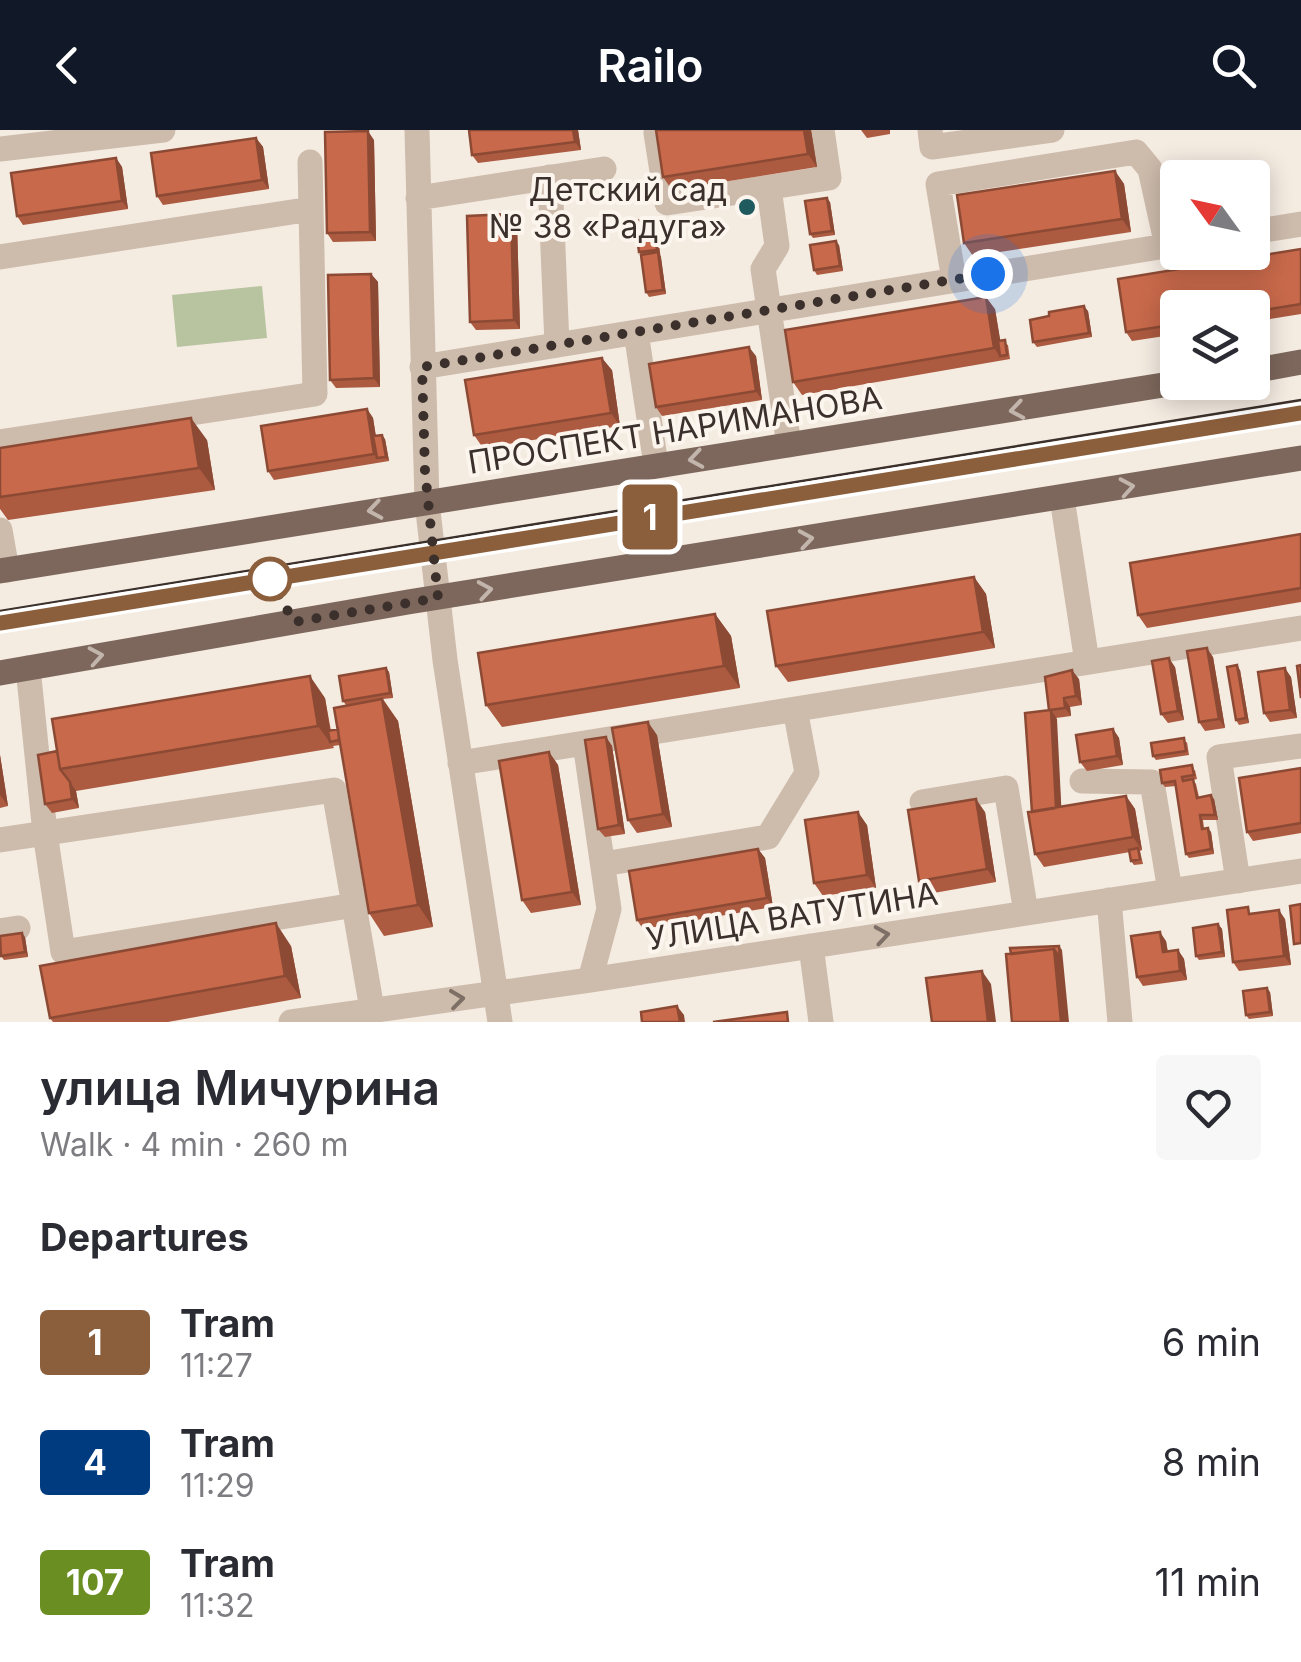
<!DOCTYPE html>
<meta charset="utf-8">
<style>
body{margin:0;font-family:Inter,sans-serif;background:#f7f7f7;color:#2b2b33;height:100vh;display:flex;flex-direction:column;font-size:38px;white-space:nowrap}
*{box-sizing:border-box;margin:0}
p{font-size:32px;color:#7c7c81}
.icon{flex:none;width:55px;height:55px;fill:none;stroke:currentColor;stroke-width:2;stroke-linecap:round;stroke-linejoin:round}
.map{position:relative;height:892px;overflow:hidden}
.drawer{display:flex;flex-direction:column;background:#fff;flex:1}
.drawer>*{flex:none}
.badge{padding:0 20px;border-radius:8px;font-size:35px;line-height:65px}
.needle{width:65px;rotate:303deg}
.controls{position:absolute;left:1160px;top:30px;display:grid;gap:20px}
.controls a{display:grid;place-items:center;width:110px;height:110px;border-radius:10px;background:#fff;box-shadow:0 5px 25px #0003;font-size:50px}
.you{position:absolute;width:50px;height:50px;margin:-25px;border:8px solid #fff;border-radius:50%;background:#1a73e8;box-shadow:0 0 0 15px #1a73e833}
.map>.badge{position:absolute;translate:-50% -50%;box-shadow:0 0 0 5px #fff}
h2{padding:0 40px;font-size:38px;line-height:90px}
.round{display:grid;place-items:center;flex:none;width:105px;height:105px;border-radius:10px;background:#f7f7f7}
.summary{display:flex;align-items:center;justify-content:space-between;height:170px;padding:0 40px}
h1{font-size:48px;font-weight:600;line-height:75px}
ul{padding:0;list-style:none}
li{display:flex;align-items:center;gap:30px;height:120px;padding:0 40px}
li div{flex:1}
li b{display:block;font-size:38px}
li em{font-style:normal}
li .badge{min-width:110px;font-weight:700;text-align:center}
header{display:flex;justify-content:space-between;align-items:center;height:130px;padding:0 40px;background:#111827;color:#fff;font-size:45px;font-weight:600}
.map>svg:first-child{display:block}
.green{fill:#b8c4a0}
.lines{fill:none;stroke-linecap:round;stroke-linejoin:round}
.minor{stroke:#cdbbac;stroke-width:25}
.major{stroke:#7d675c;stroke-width:25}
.tram{stroke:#3b302b;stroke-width:2.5}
.wall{fill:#ac5a40}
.shaded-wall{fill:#8c4a34}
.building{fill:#c8694b;stroke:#8c4a34;stroke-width:2.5}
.oneway{stroke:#c2b5ac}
.oneway2{stroke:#7d6f65}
.line-casing{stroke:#fff;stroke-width:22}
.line{stroke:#8b5e3c;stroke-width:15}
.walk{stroke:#3b302b;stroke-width:10;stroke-dasharray:0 18}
.poi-dot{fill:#1f5a5e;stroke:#fbf5ee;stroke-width:4}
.stop-dot{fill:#fff;stroke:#8b5e3c;stroke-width:5}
.labels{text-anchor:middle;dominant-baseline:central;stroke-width:8;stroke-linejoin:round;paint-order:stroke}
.poi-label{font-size:32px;fill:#3b302b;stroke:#fbf5ee;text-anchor:end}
.street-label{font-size:32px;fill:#3b302b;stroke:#fbf5ee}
</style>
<header><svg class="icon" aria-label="back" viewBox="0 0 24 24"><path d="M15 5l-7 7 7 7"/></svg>Railo<svg class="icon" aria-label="search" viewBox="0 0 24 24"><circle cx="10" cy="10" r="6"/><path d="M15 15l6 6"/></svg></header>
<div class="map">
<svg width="1301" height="892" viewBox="0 0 1301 892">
<rect width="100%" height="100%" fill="#f4ebe1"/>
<path class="green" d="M262,156l5,52 -90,9 -5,-52z"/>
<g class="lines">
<path class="minor" d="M417,0l10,372 18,158 55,362
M676,0l-20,3 11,70 162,-25 -7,-48
M930,0l2,17 120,-17
M0,19l163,-19
M550,47l7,168
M769,58l8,58 -14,23 26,176
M418,68l186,-29
M1252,102l49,-8
M0,127l311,-48
M954,150l-16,-96 198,-32 14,17 17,77
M636,202l20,133
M422,237l756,-123
M0,312l315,-48 -5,-232
M1062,368l25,164
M0,400l7,40
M28,538l17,165 18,119 292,-47
M585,613l24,166 -19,71
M460,633l841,-135
M1082,651l70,1 18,109
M922,672l84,-14 20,125
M0,710l334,-50 38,219
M603,734l165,-27 39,-64 -12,-64
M1238,751l-19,-124 82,-11
M1109,770l11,122
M0,801l18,-3
M811,816l10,76
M291,892l299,-42 711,-109"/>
<path class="major" d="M1252,241l49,-9
M0,441l1182,-189
M0,543l408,-71 893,-144"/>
<path class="tram" d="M0,481l1301,-211"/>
</g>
<path class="wall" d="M578,0l3,20 -103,13 -6,-8z
M656,0h155l6,37 -145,23 -9,-13z
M861,0h29v4l-23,4z
M256,8l7,9 6,42 -106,16 -6,-9z
M374,10l2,101 -43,1 -6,-9z
M116,28l6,9 6,42 -105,16 -6,-9z
M1115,41l9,13 7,48 -158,24 -9,-13z
M830,72l5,33 -22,3 -3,-4z
M517,93l3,106 -44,1 -6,-8z
M656,94l10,70 -17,3 -3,-5 -5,-37 -2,-3z
M839,115l4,26 -26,4 -3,-5z
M1301,119v65l-49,8v-14h-74v26l-46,7 -6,-9 -8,-53z
M371,144l7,8 2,105 -44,1 -6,-8z
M995,179l5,32 8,4 2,14 -208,36 -9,-13z
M1088,181l4,26 -55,10 -4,-5z
M756,226l6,44 -100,16 -6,-9z
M612,240l8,56 -137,22 -9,-13z
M367,279l6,9 3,18 9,3 4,22 -115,19 -6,-9z
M207,310l8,50 -207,30 -8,-11v-61z
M1301,404v68l-154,26 -9,-13z
M974,447l12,17 9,54 -207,34 -12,-16z
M715,484l16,22 9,52 -238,39 -16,-22z
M1213,527l12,71 -20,3 -6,-9z
M1175,537l9,53 -16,3 -7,-9z
M386,538l3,4 4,26 -10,1 15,22 35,206 -49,9 -15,-23 -29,-168 -7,1 1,2 -258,43 3,17 -27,5 -7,-9 -7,-49 287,-57 6,33 7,-2 8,-24 -3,-4z
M1240,540l9,53 -10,2 -3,-5z
M1291,547l6,41 -27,4 -6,-9z
M1079,549l3,26 -12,2 1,9 -15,2 5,89 65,-11 9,13 7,41 -2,1 3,13 -9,1 -3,-4 -1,-9 -86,15 -9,-13 15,-143z
M1113,599l6,9 4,27 -36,6 -7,-9z
M657,605l15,92 -35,6 -9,-13z
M606,607l6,9 13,88 -20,3 -7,-8z
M1187,612l2,13 -33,5 -3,-4z
M549,622l9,13 23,140 -50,8 -9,-13z
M0,625l8,51 -8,2z
M1301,638v65l-48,8 -6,-9z
M1195,640l2,9 -4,1 3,4 3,13 15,2 4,21h-15l1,8 7,4 3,22 -25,4 -3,-4 -10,-68 -11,1 -3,-4z
M985,682l11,70 -68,12 -9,-13z
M867,695l9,63 -53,8 -9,-13z
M758,719l7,9 8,49 -130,22 -6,-9z
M1253,784l32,5 6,46 -52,6 -6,-9z
M1218,794l4,5 3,28 -26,3 -3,-4z
M25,807l3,20 -24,3 -3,-4z
M1166,811l2,11 10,-2 6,9 3,21 -44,6 -6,-9z
M291,816l10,52 -133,24h-115l-3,-4z
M1270,862l3,24 -24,3 -3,-4z"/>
<path class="shaded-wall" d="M573,0h5l3,20 -6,-8z
M804,0h7l6,37 -9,-13z
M368,1l6,9 2,101 -6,-9z
M256,8l7,9 6,42 -7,-9z
M116,28l6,9 6,42 -6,-8z
M1115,41l9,13 7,48 -9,-13z
M827,68l3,4 5,33 -3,-4z
M511,84l6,9 3,106 -6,-9z
M653,89l3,5 4,31 -3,-5z
M836,111l3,4 4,26 -3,-5z
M658,122l3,5 5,37 -3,-4z
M371,144l7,8 2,105 -6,-9z
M986,167l9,12 8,47h-3l-6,-8z
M1084,176l4,5 4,26 -3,-4z
M749,217l7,9 6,44 -6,-9z
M602,228l10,12 8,56 -9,-13z
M367,279l6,9 6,40h-2l-3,-4z
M191,288l16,22 8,50 -16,-22z
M382,305l3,4 4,22 -3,-4z
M974,447l12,17 9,54 -12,-16z
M715,484l16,22 9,52 -16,-22z
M1207,518l6,9 12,71 -6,-9z
M1169,528l6,9 9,53 -6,-9z
M1237,535l3,5 9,53 -3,-5z
M386,538l3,4 4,26 -3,-5z
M1285,538l6,9 6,41 -7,-8z
M1072,540l7,9 3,26 -6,-9z
M310,546l15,22 7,44h-2l4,6 -16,-22z
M1064,568l6,9 1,9 -6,-8z
M382,569l16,22 35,206 -15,-22z
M1051,580l6,9 5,102 -6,-9z
M648,592l9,13 15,92 -9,-13z
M1113,599l6,9 4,27 -6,-9z
M606,607l6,9 13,88 -6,-9z
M549,622l9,13 23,140 -9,-13z
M0,625l8,51 -8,-11z
M70,652l6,9 3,17 -7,-9z
M1211,665l3,4 4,21 -3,-5z
M1126,666l9,13 7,41 -9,-13z
M976,669l9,13 11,70 -9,-13z
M858,682l9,13 9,63 -9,-13z
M1208,698l3,4 3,22 -3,-5z
M758,719l7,9 8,49 -6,-9z
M1279,780l6,9 6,46 -7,-9z
M276,793l15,23 10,52 -16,-22z
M1218,794l4,5 3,28 -3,-5z
M1160,802l6,9 3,20 -6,-9z
M22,803l3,4 3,20 -3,-5z
M1059,816l3,4 7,72h-8l-7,-73z
M1178,820l6,9 3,21 -7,-9z
M982,841l9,13 5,38h-8z
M1267,858l3,4 3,24 -3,-4z
M677,876l7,9 1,7h-5z"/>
<path class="building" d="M469,0h104l2,12 -103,13z
M656,0h148l4,24 -145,23z
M368,1l2,101 -43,1 -2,-101z
M256,8l6,42 -105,16 -6,-43z
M116,28l6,43 -105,15 -6,-43z
M1115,41l7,48 -158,24 -7,-48z
M827,68l5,33 -22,3 -5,-33z
M511,84l3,106 -44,2 -3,-106z
M653,89l4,31 -18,2 -4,-31z
M836,111l4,25 -26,4 -4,-25z
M1301,119v55l-49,8v-4h-74v16l-52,8 -8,-53z
M658,122l5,38 -17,2 -5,-37z
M371,144l3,104 -44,2 -2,-105z
M986,167l8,51 -201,34 -8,-52z
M1084,176l5,27 -56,9 -3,-22 19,-4v-4z
M1005,210l2,15 -7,1 -2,-15z
M749,217l7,44 -100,16 -7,-43z
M602,228l9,55 -137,22 -9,-55z
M367,279l7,45 -106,17 -7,-45z
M191,288l8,50 -199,29v-49z
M382,305l4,22 -9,1 -4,-22z
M1301,404v54l-163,27 -8,-52z
M974,447l9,55 -207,34 -9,-55z
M715,484l9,52 -238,39 -8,-52z
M1207,518l12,71 -20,3 -12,-71z
M1169,528l9,53 -17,3 -9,-53z
M1237,535l9,53 -10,2 -9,-53z
M1301,535v33l-4,-32z
M386,538l4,25 -47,8 -4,-25z
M1285,538l5,42 -26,3 -6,-41z
M1072,540l4,26 -12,2 1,10 -16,2 -4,-33z
M310,546l8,50 -258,43 -8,-50z
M382,569l36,206 -49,8 -35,-205z
M1051,580l5,98 -24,4 -7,-99z
M648,592l15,92 -35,6 -16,-92z
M338,599l1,11 -9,2 -2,-11z
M1113,599l4,27 -37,6 -4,-27z
M606,607l13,88 -21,4 -13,-89z
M1184,608l2,13 -33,5 -2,-13z
M57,621l3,18 10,13 2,17 -27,5 -7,-49z
M549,622l23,140 -50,8 -23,-139z
M1192,635l2,10 -12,2 1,4 10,-2 4,19 14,-3 4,20h-15l2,14 6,-1 3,21 -25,5 -11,-73 -13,2 -2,-13z
M1301,638v55l-54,9 -8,-54z
M1126,666l7,41 -98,17 -7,-42z
M976,669l11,70 -68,12 -11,-71z
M858,682l9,63 -53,8 -9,-63z
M1138,718l2,11 -9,2 -2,-11z
M758,719l9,49 -130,22 -8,-49z
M1301,774v39l-7,1 -4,-38z
M1248,777l1,7 30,-4 5,46 -51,6 -6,-52z
M276,793l9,53 -235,42 -10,-52z
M1218,794l4,28 -26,4 -3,-28z
M1160,802l3,20 15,-2 2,21 -43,6 -6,-41z
M22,803l3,19 -24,4 -1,-20z
M1059,816l1,12 -6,-9 -43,5 -1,-6z
M1054,819l7,73h-49l-6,-68z
M982,841l6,51h-56l-6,-44z
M1267,858l3,24 -24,3 -3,-24z
M677,876l3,16h-38l-1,-10z
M787,882l1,10h-75z"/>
<defs><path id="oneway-chevron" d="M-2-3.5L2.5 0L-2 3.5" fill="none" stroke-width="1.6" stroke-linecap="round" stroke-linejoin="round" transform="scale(2.5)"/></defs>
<g class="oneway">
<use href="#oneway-chevron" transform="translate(1017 280) rotate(171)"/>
<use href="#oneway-chevron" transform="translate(696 329) rotate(171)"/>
<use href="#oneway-chevron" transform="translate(1127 357) rotate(-10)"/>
<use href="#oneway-chevron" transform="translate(375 380) rotate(171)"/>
<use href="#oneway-chevron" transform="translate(806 409) rotate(-9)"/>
<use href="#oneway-chevron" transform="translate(485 460) rotate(-9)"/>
<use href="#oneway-chevron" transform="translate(96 526) rotate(-10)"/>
</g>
<g class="oneway2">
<use href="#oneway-chevron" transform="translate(882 805) rotate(-9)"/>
<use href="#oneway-chevron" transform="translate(457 869) rotate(-7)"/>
</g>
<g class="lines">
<defs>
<path id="line" d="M0,493l1301,-210"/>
</defs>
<use href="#line" class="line-casing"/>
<use href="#line" class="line"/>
<path class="walk" d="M270,449l24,43 144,-24 -13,-127 -3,-104 566,-93"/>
</g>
<circle class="poi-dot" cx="747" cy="77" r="10"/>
<circle class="stop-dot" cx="270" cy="449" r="20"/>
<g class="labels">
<g class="poi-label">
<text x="727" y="59">Детский сад<tspan x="727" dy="37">№ 38 «Радуга»</tspan></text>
</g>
<g class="street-label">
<text transform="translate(675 300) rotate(-9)">ПРОСПЕКТ НАРИМАНОВА</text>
<text transform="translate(792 786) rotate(-9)">УЛИЦА ВАТУТИНА</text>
</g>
</g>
</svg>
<div class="controls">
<a><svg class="needle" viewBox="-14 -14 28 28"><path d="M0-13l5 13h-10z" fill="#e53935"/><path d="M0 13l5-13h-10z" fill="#7c7c81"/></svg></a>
<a><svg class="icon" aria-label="layers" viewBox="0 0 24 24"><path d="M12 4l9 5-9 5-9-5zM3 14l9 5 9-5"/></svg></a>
</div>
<div class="you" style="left:988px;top:144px"></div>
<b class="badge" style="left:650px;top:387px;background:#8b5e3c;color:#fff">1</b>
</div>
<section class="drawer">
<div class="summary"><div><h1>улица Мичурина</h1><p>Walk · 4 min · 260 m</p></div><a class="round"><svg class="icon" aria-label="heart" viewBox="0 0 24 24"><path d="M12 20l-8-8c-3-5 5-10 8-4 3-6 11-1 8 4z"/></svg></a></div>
<h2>Departures</h2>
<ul>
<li><span class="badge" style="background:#8b5e3c;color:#fff">1</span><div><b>Tram</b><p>11:27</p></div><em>6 min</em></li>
<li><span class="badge" style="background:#003b80;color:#fff">4</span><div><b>Tram</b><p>11:29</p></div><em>8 min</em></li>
<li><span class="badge" style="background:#6b8e23;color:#fff">107</span><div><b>Tram</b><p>11:32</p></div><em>11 min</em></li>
</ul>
</section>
